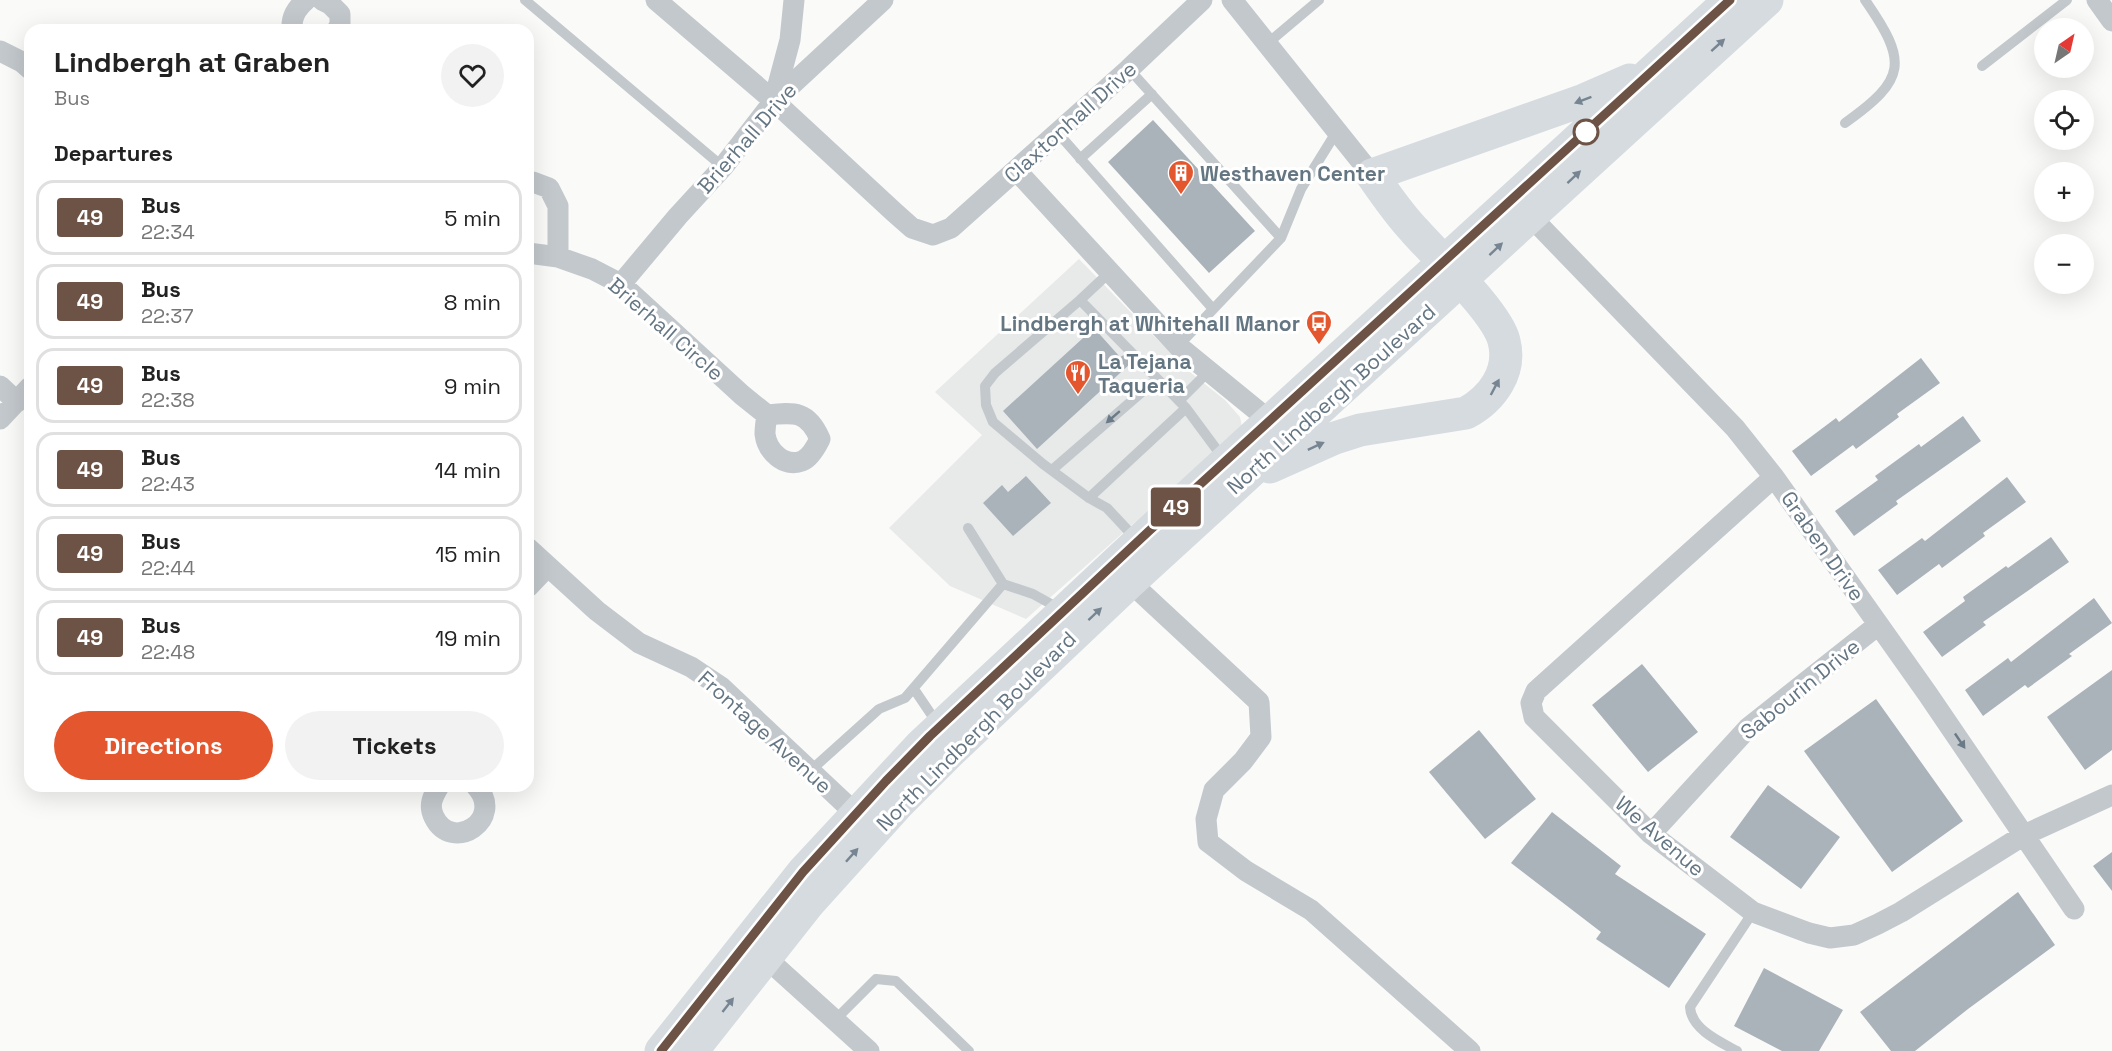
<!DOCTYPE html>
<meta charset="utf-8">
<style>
body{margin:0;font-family:"Space Grotesk",sans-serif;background:#f2f2f2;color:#222;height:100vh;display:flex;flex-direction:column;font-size:22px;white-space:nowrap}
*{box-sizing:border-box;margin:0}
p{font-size:20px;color:#767676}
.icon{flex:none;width:33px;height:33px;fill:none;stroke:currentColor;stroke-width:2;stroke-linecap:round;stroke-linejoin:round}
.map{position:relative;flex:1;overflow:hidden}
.drawer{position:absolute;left:24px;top:24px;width:510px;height:768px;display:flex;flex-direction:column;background:#fff;border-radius:18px;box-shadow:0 6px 24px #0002}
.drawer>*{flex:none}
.badge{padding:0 12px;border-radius:4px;font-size:21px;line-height:39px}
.needle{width:39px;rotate:34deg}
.tools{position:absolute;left:2034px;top:18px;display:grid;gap:12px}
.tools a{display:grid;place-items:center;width:60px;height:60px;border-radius:50%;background:#fff;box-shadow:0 6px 24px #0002;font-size:30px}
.map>.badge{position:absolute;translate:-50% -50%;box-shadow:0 0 0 3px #fff}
h2{padding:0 30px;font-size:22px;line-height:54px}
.round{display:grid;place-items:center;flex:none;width:63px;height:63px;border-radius:32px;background:#f2f2f2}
.summary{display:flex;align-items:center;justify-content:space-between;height:102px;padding:0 30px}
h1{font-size:28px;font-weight:700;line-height:45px}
.action{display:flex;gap:12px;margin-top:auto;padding:12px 30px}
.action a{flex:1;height:69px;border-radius:36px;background:#e4572e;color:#fff;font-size:24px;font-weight:700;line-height:69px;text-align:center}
.action a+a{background:#f2f2f2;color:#222}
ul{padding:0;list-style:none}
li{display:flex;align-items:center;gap:18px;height:75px;margin:0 12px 9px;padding:0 18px;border:3px solid #e0e0e0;border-radius:18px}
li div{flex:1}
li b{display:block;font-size:22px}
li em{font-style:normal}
li .badge{min-width:66px;font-weight:700;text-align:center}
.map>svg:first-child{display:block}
.built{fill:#e8e9e9}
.building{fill:#aab3b9}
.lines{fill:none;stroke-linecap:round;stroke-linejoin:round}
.lane{stroke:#c3c8cc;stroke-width:10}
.street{stroke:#c3c8cc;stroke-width:21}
.highway{stroke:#d6dbdf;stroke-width:33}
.oneway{fill:#768591}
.oneway2{fill:#6a7a87}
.line-casing{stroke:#fff;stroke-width:14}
.line{stroke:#6c5345;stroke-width:9}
.stop-dot{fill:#fff;stroke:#6c5345;stroke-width:3}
.labels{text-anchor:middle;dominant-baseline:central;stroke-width:6;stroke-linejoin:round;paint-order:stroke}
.street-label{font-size:21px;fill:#657683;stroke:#fff}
.poi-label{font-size:21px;font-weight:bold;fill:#657683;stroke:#fff;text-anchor:start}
</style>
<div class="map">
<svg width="2112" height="1051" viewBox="0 0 2112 1051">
<rect width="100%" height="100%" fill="#fafaf8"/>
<path class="built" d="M1079,259l107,110 39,31 15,17 2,10 -216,192 -76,-33 -61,-58 93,-93 -47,-43z"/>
<path class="building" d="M1153,120l102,111 -46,42 -101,-111z
M1094,328l26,29 4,-2 7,8 -94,86 -34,-38z
M1921,358l19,25 -43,31 2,3 -43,32 -3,-4 -42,31 -19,-25 44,-33 3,4z
M1963,416l18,25 -85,60 2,3 -44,32 -19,-25 43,-31 -3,-4 44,-32 2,3z
M1026,476l25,27 -38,33 -30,-33 19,-18 6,7z
M2007,477l19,25 -43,31 2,3 -43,32 -3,-4 -42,31 -19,-25 44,-32 3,3z
M2051,537l18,25 -86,60 3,3 -44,32 -19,-25 42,-31 -2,-4 43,-31 2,2z
M2094,598l18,25 -43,31 3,2 -44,32 -3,-3 -42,31 -18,-26 43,-32 3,4z
M1642,664l56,68 -50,40 -56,-67z
M2112,670v80l-27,20 -38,-53z
M1876,699l87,122 -71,51 -88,-121z
M1479,730l57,69 -51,40 -56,-67z
M1768,785l72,52 -39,52 -71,-52z
M1552,812l69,54 -6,8 91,60 -37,54 -73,-49 5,-7 -90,-69z
M2112,852v39l-19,-25z
M2018,892l37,53 -87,64 -53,42h-24l-31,-39z
M1764,968l79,42 -24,41h-37l-48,-25z"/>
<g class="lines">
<path class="lane" d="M525,0l198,167
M1268,43l51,-43
M1982,66l85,-66
M1129,69l152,169 -103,108
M1845,123c62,-44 63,-61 20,-123
M1057,132l156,177
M1080,159l72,-65
M1281,238l20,-49 36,-58
M1110,272l-30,28 106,108 37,50
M1080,300l-85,73 -10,13 1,19 7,17 50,42 46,34 18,10 29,31
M1179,401l29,-29
M1052,470l105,-91
M1089,498l97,-90
M1003,584l30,10 27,15
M914,689l23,34
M810,771l69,-62 26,-11 98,-114 -35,-56
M835,1020l41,-41 20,2 73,70
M1737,1051c-17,-9 -46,-22 -47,-44l63,-95"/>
<path class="street" d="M322,0l8,4 10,10v11l-3,5
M656,0l118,101 120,111 18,16 21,7 18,-7 178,-159 73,-69
M1232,0l140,175
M2097,0l15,21
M292,30c-1,-13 4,-21 14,-30
M0,51l22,11 8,7
M774,100l16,-60 4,-40
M1016,170l162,176 92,75
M528,184l5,-2 16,6 9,18v51
M1531,217l204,211 39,49 153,216 147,216
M528,253l30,4 34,12 29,15 121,111 25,20c28,-3 41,-4 53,24 -4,8 -10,19 -18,22 -18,7 -35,-10 -37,-27 0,-6 1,-13 2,-19
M621,284l57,-68 45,-49 51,-66 109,-101
M0,386l17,16
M0,419l30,-32
M1774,477l-238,214 -5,12 3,14 117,117 102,78 56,21 21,5 24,-3 24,-11 23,-12 123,-77 88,-40
M528,548l69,63 42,32 52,24 30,20 135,127
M1130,582l129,120 2,35 -18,24 -29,29 -8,29 2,23 38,29 65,39 159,141
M528,587l20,-21
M439,786c-6,10 -11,19 -5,31 18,37 72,2 42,-31
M1651,834l97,-106 130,-103
M765,957l104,94"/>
<path class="highway" d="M1270,467l65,-29 25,-8 106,-17c26,-14 46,-41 38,-72 -7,-29 -68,-86 -90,-111 -16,-17 -29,-36 -42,-55l212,-75 46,-20
M661,1051l142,-179 118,-127 229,-214 580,-531
M692,1051l116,-147 92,-102 48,-48 182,-172 637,-582"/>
</g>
<defs><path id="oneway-solid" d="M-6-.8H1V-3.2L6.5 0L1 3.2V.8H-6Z" transform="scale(1.5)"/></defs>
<g class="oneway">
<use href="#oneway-solid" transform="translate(1718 45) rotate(-42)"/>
<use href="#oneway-solid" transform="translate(1583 100) rotate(159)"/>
<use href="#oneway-solid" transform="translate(1574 177) rotate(-43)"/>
<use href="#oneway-solid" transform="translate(1496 249) rotate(-43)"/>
<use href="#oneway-solid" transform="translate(1495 387) rotate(-62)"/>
<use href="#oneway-solid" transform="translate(1316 446) rotate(-25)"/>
<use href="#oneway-solid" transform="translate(1095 614) rotate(-43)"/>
<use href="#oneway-solid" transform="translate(852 855) rotate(-48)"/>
<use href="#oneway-solid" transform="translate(728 1005) rotate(-52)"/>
</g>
<g class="oneway2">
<use href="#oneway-solid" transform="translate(1113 417) rotate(139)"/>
<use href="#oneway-solid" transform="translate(1960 741) rotate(56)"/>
</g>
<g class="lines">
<defs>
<path id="line" d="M661,1051l142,-179 83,-91 44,-45 219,-205 581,-531"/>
</defs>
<use href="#line" class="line-casing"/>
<use href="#line" class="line"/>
</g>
<defs>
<symbol id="building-pin" viewBox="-11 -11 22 30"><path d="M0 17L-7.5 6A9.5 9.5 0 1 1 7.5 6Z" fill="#e4572e" stroke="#fff"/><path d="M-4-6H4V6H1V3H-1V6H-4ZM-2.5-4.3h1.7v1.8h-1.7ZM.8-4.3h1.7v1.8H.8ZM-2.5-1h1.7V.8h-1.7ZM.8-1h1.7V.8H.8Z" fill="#fff"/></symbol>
<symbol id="bus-pin" viewBox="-11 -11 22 30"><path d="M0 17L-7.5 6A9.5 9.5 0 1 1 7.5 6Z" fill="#e4572e" stroke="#fff"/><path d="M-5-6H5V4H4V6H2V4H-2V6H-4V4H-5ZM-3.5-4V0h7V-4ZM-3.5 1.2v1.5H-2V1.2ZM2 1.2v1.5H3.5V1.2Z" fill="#fff"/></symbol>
<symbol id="restaurant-pin" viewBox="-11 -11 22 30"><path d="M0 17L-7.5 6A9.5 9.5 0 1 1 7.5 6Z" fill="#e4572e" stroke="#fff"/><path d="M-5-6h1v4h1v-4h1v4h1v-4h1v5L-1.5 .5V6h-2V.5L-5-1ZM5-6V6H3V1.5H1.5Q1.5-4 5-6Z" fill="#fff"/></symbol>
</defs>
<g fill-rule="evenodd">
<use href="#building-pin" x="1166" y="158" width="30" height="40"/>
<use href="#bus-pin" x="1304" y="308" width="30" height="40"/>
<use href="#restaurant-pin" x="1063" y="358" width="30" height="40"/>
</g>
<circle class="stop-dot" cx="1586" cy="132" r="12"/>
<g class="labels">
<g class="street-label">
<text transform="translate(1070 122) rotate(-42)">Claxtonhall Drive</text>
<text transform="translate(747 138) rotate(-49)">Brierhall Drive</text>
<text transform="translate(666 329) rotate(41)">Brierhall Circle</text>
<text transform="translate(1331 399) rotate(-42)">North Lindbergh Boulevard</text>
<text transform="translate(1823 546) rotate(55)">Graben Drive</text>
<text transform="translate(1800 689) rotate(-39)">Sabourin Drive</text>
<text transform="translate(976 731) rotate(-45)">North Lindbergh Boulevard</text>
<text transform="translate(765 732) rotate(42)">Frontage Avenue</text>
<text transform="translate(1660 836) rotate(41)">We Avenue</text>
</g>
<g class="poi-label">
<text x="1200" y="173">Westhaven Center</text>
<text x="1300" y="323" text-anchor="end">Lindbergh at Whitehall Manor</text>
<text x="1098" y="361">La Tejana<tspan x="1098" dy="24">Taqueria</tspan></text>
</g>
</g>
</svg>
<div class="tools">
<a><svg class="needle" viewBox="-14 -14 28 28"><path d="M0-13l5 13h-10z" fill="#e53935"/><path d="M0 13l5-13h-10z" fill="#767676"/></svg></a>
<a><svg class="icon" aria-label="locate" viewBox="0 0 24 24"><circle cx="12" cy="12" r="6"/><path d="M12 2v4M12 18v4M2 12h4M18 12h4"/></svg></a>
<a>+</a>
<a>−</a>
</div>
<b class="badge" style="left:1176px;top:507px;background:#6c5345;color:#fff">49</b>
<section class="drawer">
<div class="summary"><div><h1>Lindbergh at Graben</h1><p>Bus</p></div><a class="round"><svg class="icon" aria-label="heart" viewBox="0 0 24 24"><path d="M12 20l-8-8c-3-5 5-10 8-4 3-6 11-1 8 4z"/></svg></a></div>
<h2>Departures</h2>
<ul>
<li><span class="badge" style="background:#6c5345;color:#fff">49</span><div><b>Bus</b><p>22:34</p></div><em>5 min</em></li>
<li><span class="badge" style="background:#6c5345;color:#fff">49</span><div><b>Bus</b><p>22:37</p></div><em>8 min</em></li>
<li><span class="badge" style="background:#6c5345;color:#fff">49</span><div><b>Bus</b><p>22:38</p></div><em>9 min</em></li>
<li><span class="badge" style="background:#6c5345;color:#fff">49</span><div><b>Bus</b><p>22:43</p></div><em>14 min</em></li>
<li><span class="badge" style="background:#6c5345;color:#fff">49</span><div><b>Bus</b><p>22:44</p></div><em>15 min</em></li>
<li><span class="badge" style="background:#6c5345;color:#fff">49</span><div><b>Bus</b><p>22:48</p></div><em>19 min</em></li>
</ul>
<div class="action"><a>Directions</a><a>Tickets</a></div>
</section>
</div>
